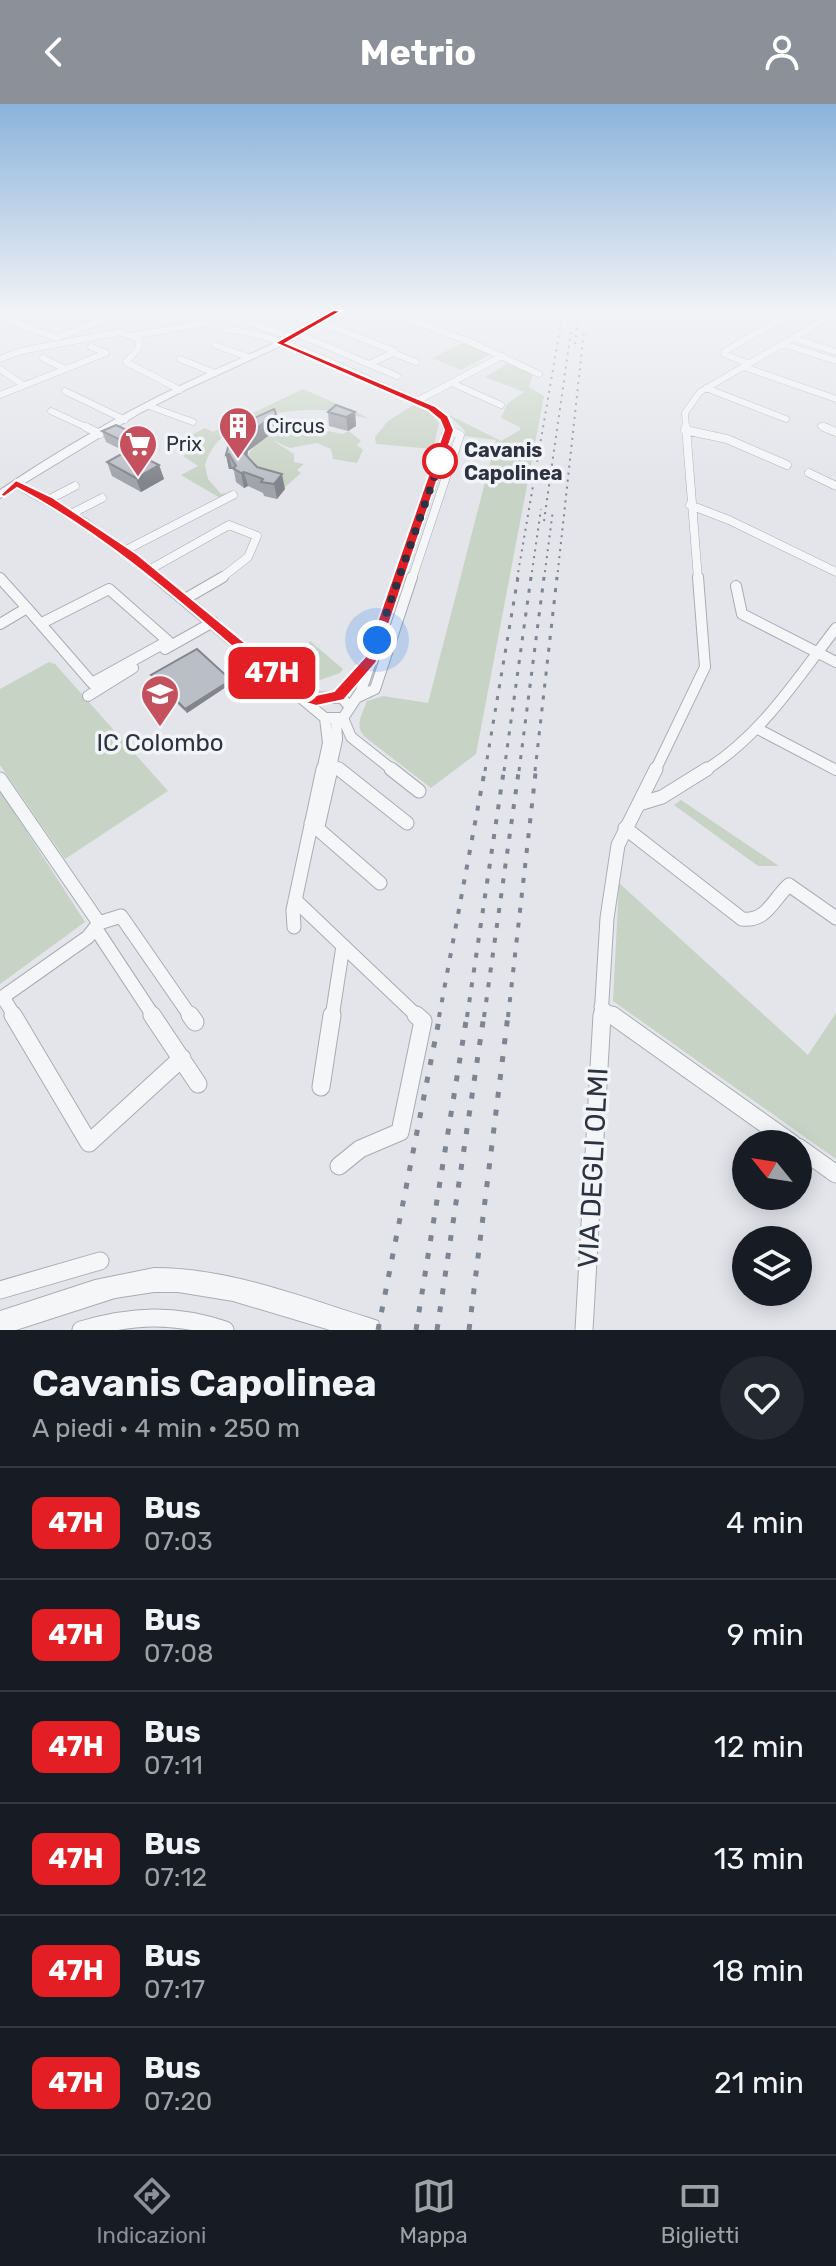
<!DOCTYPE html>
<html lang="it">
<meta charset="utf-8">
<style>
body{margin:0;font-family:Rubik,sans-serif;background:#242831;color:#f1f3f6;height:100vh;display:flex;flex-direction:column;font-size:30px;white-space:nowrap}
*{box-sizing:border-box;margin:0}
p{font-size:26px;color:#9ea1a6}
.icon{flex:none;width:44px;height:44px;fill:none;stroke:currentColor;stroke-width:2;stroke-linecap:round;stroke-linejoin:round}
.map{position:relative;height:1226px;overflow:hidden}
.details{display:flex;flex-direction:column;background:#171b24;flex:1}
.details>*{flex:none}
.badge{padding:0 16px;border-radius:12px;font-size:28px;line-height:52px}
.needle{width:52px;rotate:300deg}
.controls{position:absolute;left:732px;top:1026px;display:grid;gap:16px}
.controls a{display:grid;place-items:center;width:80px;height:80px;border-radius:50%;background:#171b24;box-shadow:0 4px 20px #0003;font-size:40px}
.you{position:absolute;width:40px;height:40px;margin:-20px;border:6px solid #fff;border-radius:50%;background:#1a73e8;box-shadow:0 0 0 12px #1a73e833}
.map>.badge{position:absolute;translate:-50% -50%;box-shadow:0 0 0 4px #fff}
.round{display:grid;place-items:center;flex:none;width:84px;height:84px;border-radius:42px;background:#242831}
.summary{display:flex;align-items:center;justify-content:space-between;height:136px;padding:0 32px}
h1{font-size:38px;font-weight:700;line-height:60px}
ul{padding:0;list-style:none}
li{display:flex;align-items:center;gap:24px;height:112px;padding:0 32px;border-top:2px solid #363941}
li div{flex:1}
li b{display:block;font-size:30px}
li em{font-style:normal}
li .badge{min-width:88px;font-weight:700;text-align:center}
header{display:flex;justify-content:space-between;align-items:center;height:104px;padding:0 32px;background:#8c9099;color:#fff;font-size:36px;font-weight:700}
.menu{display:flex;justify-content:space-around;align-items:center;height:112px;border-top:2px solid #363941;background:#171b24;font-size:22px;color:#9ea1a6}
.menu a{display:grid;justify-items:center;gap:4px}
.menu .active{color:#8c9099}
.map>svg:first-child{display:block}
.green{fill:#c7d3c4}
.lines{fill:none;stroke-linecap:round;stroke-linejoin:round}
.minor-far4-casing{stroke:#a8acb4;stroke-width:7}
.minor-far3-casing{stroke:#a8acb4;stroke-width:9}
.minor-far2-casing{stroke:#a8acb4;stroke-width:12}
.minor-far1-casing{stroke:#a8acb4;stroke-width:15}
.minor-casing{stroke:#a8acb4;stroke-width:19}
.tertiary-casing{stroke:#a8acb4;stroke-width:2}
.minor-far4{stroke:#f5f6f8;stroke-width:6}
.minor-far3{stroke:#f5f6f8;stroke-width:8}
.minor-far2{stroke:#f5f6f8;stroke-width:10}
.minor-far1{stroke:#f5f6f8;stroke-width:13}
.minor{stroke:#f5f6f8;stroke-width:17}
.tertiary{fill:#f5f6f8;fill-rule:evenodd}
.rail-far3{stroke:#7d8492;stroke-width:2;stroke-dasharray:2 5;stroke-linecap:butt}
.rail-far2{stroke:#7d8492;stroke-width:3;stroke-dasharray:4 8;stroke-linecap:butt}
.rail-far1{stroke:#7d8492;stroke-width:4;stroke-dasharray:5 10;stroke-linecap:butt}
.rail{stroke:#7d8492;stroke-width:5;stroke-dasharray:6 12;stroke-linecap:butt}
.wall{fill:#a0a3aa}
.shaded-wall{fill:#82858b}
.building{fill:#babec6;stroke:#82858b;stroke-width:2}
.line{fill:#e31e24;stroke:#fff;stroke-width:2}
.walk{stroke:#2c3241;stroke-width:8;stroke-dasharray:0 14.4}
.stop-dot{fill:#fff;stroke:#e31e24;stroke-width:4}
.labels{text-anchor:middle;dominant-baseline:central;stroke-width:7;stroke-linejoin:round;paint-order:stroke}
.far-poi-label{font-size:20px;fill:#2c3241;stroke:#f2f4f7;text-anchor:start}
.far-stop-label{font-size:20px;font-weight:bold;fill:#2c3241;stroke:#f2f4f7;text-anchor:start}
.poi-label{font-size:24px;fill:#2c3241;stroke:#f2f4f7}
.near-street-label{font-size:28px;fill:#2c3241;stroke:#f2f4f7}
</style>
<header><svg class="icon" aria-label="back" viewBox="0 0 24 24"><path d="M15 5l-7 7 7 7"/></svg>Metrio<svg class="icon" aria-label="person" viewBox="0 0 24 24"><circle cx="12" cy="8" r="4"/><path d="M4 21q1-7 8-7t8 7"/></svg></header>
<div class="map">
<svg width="836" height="1226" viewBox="0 0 836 1226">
<rect width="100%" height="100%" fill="#e3e5ea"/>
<path class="green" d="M463,239l28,11 -30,16 -29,-12z
M508,259l25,11 -4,13 15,9 -68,358 -45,34 -66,-51c-11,-11 -3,-22 2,-36l16,-5 45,7 68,-263 -31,-4v-5l-16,-16 52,26 19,-11v-3l-19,-9 6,-14 17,-12 -39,-15z
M303,285l66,29c-11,0 -24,-6 -36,-7 -43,-4 -114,4 -128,54l3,14 13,15 5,-1 -6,5 -39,-23 17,-9 -15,-10 15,-9 -15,-8 22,-11 8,4z
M413,301l16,7 10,11 -6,26 -57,-5 -1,-7 13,-16z
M318,325l25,5 6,-3 12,10 -4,4 6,5 -6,13 -24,-4 -2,-10 -14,-6 -27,5 -18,-8 22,14v8l10,2 -7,6 4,3 -17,15 -12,-2 -25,-29c12,-25 46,-29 71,-28z
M310,537l33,28 -3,4 -37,13 -9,-7z
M49,558l6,2 113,127 -103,68 -65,-94v-76z
M0,686l85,132 -85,62z
M681,696l98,66h-21l-84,-61z
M619,779l189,172 28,-42v146l-223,-158z"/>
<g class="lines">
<defs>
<path id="minor-far4" d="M386,207l82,30 71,33
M285,210l32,10
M0,213l56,21 72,-27
M248,218l44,15
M319,218l75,29
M225,225c59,5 136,49 192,72l20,10 11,13 -1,5
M298,230l99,42
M132,232l73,-13 8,-5
M793,234l43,14
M783,240l53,17
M215,241l33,12
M43,254l22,11
M0,255l21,-8 99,-19 20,8 -2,9 -12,13 54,28
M180,255l35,14
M369,260l24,-11 23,9
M749,260l-25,-10 1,-3 70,-40
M744,263l92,32
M0,265l23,16
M454,280l47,21
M706,284l80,31
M65,287l60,29
M0,291l106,-42 -15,-6
M417,297l85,-45
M149,302l44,16
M51,307l39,18
M821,322l8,3
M686,325l-1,-16 15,-21 136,-79"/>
<path id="minor-far3" d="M86,323l14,7
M686,323l12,152
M824,323l12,5
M685,326l42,9 60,26
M809,369l27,13
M16,380l70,39 73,56
M48,396l27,-14
M690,401l39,15 107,52
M71,410l31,-16
M124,447l109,-56
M149,466l80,-45 28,11 -9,21 -28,22
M400,475l43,-126 4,-26
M412,475l48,-144 -11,-5"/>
<path id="minor-far2" d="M156,473l169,141h18l18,-27 39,-114
M0,474l27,30 -27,16
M736,482l6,28 94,48
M185,495l38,-22
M27,504l65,75 76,-42 -59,-52 -67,34
M165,545l48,-27
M88,592l45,-28
M339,592l25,-27
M302,593l40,1 8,9
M358,593l17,-8 37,-112
M343,614l8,19 43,34
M758,625l78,41
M329,657l13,10
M322,667l6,-28 -3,-25
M330,667l7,-31 -1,-20
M655,667l50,-104 -7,-90
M704,667c57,-35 92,-91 132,-143"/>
<path id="minor-far1" d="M339,665l68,54
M391,665l28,22
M0,675l99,144 -11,14 -88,62
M639,700l23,-7 45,-28
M311,719l69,60
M318,722l13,-57
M625,724l117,91c25,3 31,-20 47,-34l47,33
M295,796l123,117
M99,819l22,-7 70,101
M294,823l-1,-17 30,-141
M96,825l58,88
M3,893l12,20
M601,903l13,10
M332,913l11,-71
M601,913l6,-99 11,-73 38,-76"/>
<path id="minor" d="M13,911l76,128 93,-85
M152,911l46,69
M190,911l5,7
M612,911l181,129
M321,983l11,-72
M798,1043l38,27
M339,1062l21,-17 40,-17 23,-111 -7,-6
M0,1186l100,-29
M81,1226c51,-15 93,-17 144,0
M584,1226l18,-315"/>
<path id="tertiary" d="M332,207h8l-55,33 -98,45 -47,24 -140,85v-8c58,-39 119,-75 182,-105 50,-24 103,-43 150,-74z
M154,1164c75,0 144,28 215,50l9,3 3,9h-51l-97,-29 -55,-9h-24l-39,6 -99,32h-16v-19l95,-31z"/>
</defs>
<use href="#minor-far4" class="minor-far4-casing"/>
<use href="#minor-far3" class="minor-far3-casing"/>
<use href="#minor-far2" class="minor-far2-casing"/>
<use href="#minor-far1" class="minor-far1-casing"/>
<use href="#minor" class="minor-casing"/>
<use href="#tertiary" class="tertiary-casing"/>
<use href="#minor-far4" class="minor-far4"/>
<use href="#minor-far3" class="minor-far3"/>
<use href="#minor-far2" class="minor-far2"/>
<use href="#minor-far1" class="minor-far1"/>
<use href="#minor" class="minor"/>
<use href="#tertiary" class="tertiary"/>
<path class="rail-far3" d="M575,240l4,-33
M544,417l27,-190
M517,475l46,-268
M531,475l10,-70
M544,475l9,-69
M557,475l27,-248"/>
<path class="rail-far2" d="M485,667l33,-194
M504,667l27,-194
M519,667l25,-194
M535,667l22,-194"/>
<path class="rail-far1" d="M439,913l46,-248
M467,913l37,-248
M484,913l35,-248
M508,913l28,-248"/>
<path class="rail" d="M378,1226l62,-315
M416,1226l51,-315
M437,1226l47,-315
M469,1226l39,-315"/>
</g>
<path class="wall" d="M328,308h27l1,14 -8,5 -19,-5z
M279,324l-31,23 -1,6 10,10 28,22 -8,10 -13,-3 -1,-3 -15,-7 -4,2 -8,-6 -2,-11 -2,-2h-3l-3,-14z
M102,327l46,18 -11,5 22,11 5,14 -23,13 -29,-16 -5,-14 19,-10 -20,-10z
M151,571l80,5 1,3 -45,30 -35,-34z"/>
<path class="shaded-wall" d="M355,308l1,14 -8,5 -2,-14z
M276,310l3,14 -31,23 -2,16 -3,-15 2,-16z
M144,334l4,11 -13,7 -4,-11z
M229,350l3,15h-3l-3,-14z
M159,361l5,14 -23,13 -5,-14z
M244,368l4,14 -4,2 -3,-15z
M282,370l3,15 -8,10 -3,-15z
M231,576l1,3 -45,30 -2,-4z"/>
<path class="building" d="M336,301l19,7 -9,5 -18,-5z
M274,305l2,5 -31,22 -2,16 14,15 25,7 -8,10 -13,-2 2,-3 -19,-7 -3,1 -8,-5 3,-2 -7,-12 -3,1 5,-19 17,-15z
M116,321l28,13 -13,7 -29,-14z
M129,346l30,15 -23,13 -29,-16z
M197,545l34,31 -46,29 -34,-34z"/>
<linearGradient id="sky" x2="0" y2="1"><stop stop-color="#8bb3db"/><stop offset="0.55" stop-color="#f2f3f6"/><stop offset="1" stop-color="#f2f3f6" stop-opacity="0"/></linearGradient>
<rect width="836" height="379" fill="url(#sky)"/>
<path class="line" d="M334,206l7,1 -55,32 149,63 13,10 6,14 -78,233 -32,37 -28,6 -23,-7c-88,-74 -173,-157 -276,-211l-13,9 -4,-2 16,-15 36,17 85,57 167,137 12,4 18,-4 31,-34 79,-227 -4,-10 -12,-10 -153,-67z"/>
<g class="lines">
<path class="walk" d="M377,536l63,-179"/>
</g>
<defs>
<symbol id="building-pin" viewBox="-11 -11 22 30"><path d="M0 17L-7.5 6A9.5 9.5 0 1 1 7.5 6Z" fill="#c5515e" stroke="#f2f4f7"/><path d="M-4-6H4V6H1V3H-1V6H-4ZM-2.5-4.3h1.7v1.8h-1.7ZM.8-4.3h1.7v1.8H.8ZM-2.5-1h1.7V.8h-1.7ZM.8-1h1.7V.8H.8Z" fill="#fff"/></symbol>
<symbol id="supermarket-pin" viewBox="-11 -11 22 30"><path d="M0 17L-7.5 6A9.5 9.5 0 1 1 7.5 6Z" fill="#c5515e" stroke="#f2f4f7"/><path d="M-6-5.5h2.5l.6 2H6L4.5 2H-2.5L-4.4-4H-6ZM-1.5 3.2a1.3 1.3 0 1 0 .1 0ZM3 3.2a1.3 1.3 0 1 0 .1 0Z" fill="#fff"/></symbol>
<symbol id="school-pin" viewBox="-11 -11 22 30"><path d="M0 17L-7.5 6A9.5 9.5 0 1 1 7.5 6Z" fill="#c5515e" stroke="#f2f4f7"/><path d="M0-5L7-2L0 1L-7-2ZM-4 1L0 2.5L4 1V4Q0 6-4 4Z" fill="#fff"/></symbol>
</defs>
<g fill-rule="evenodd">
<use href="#building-pin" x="216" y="300" width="44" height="60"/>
<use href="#supermarket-pin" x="116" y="318" width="44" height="60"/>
<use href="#school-pin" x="138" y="568" width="44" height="60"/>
</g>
<circle class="stop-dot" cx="440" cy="357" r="16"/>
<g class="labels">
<g class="far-poi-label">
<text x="266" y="322">Circus</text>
<text x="166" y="340">Prix</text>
</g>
<g class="far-stop-label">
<text x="464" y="346">Cavanis<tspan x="464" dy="23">Capolinea</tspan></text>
</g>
<g class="poi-label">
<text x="160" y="639">IC Colombo</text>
</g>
<g class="near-street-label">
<text transform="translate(593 1064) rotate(-87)">VIA DEGLI OLMI</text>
</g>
</g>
</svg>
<div class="controls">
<a><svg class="needle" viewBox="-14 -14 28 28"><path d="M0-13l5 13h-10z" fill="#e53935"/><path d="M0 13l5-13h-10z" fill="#9ea1a6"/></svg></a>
<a><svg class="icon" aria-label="layers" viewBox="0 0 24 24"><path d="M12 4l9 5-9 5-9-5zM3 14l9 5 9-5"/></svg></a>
</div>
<div class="you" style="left:377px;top:536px"></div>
<b class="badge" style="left:272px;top:569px;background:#e31e24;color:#fff">47H</b>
</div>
<section class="details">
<div class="summary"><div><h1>Cavanis Capolinea</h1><p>A piedi · 4 min · 250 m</p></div><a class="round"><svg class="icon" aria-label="heart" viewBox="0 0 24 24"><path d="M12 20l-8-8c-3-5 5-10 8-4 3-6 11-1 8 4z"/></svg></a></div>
<ul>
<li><span class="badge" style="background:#e31e24;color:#fff">47H</span><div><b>Bus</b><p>07:03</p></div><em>4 min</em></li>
<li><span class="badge" style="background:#e31e24;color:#fff">47H</span><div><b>Bus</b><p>07:08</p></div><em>9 min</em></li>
<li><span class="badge" style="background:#e31e24;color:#fff">47H</span><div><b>Bus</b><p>07:11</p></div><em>12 min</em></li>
<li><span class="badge" style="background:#e31e24;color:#fff">47H</span><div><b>Bus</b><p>07:12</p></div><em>13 min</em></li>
<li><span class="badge" style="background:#e31e24;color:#fff">47H</span><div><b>Bus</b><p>07:17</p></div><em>18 min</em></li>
<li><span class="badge" style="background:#e31e24;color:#fff">47H</span><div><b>Bus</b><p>07:20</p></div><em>21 min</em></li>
</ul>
</section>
<nav class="menu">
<a class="active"><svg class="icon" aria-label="directions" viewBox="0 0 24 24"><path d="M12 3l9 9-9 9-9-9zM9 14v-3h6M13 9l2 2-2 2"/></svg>Indicazioni</a>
<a><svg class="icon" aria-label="map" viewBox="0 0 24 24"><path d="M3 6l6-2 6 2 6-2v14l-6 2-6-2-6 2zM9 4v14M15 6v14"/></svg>Mappa</a>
<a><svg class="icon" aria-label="tickets" viewBox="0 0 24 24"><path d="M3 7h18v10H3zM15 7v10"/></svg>Biglietti</a>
</nav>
